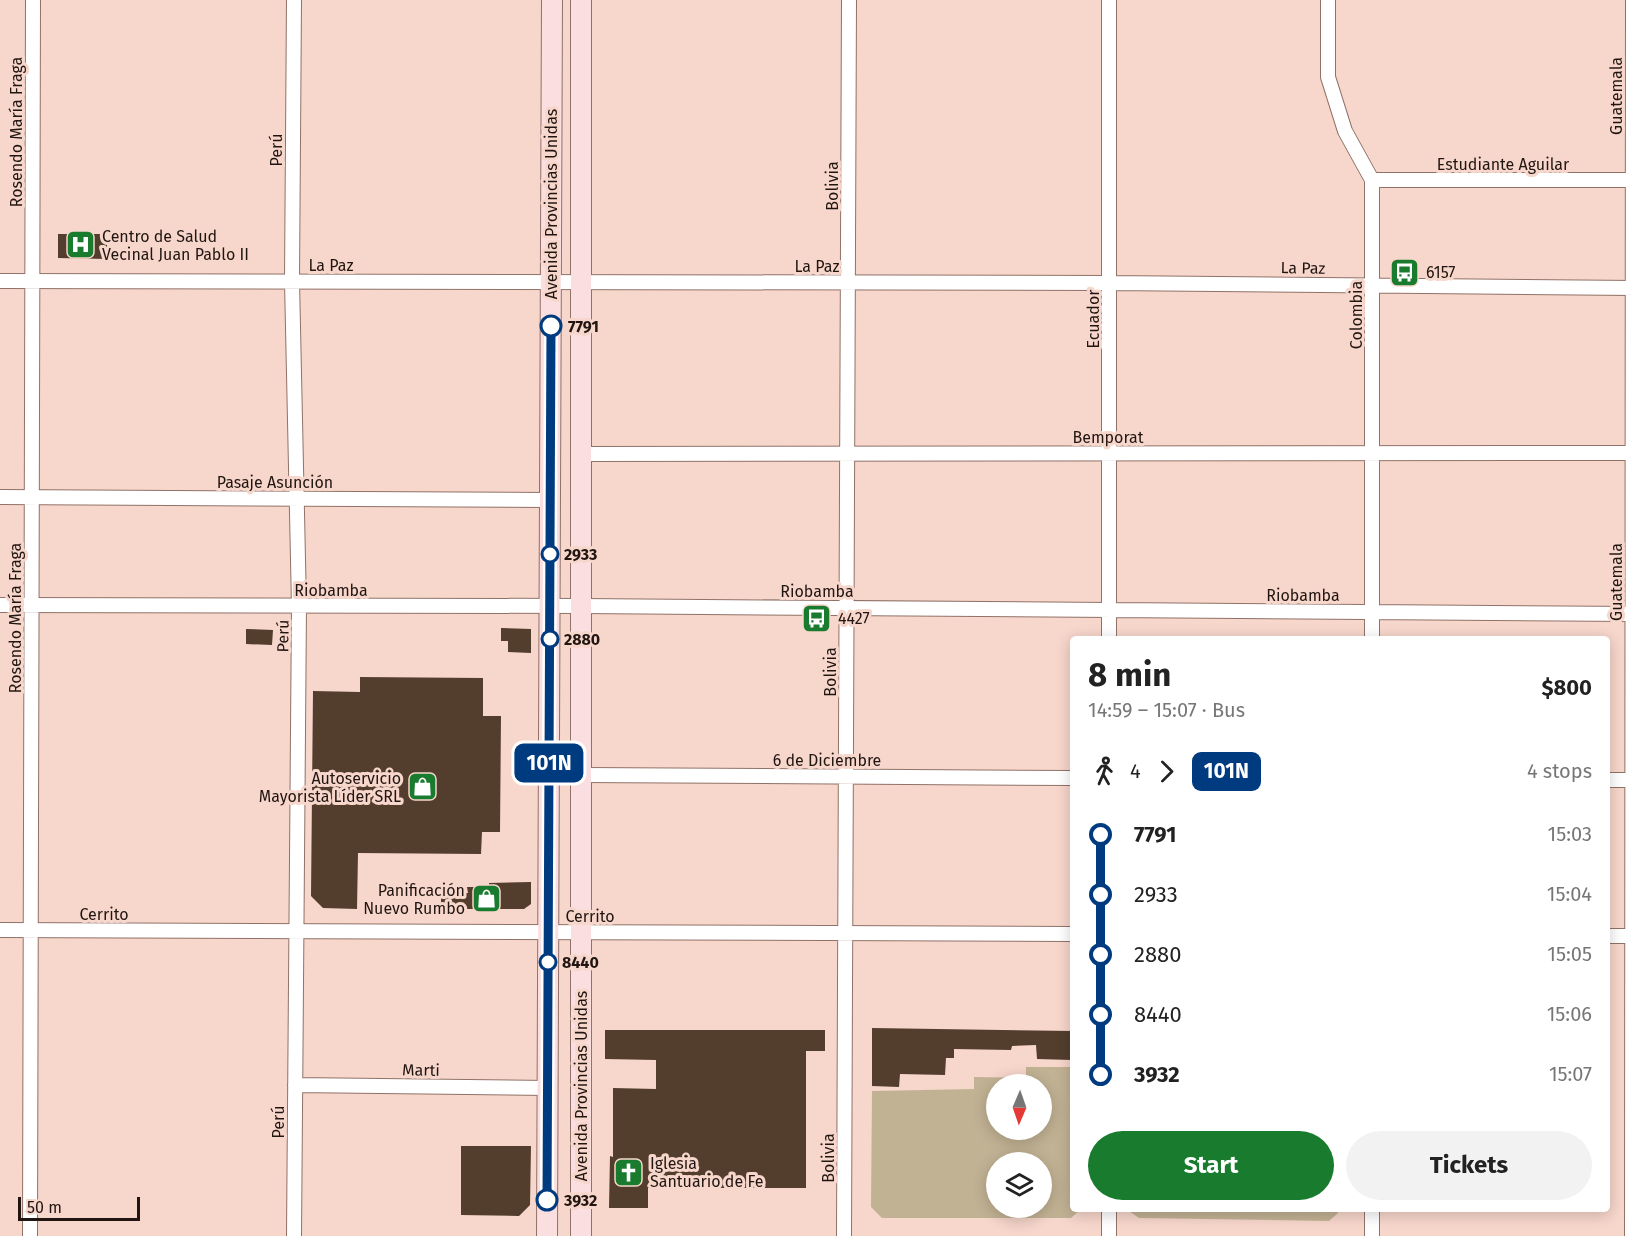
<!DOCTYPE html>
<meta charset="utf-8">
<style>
body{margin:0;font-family:"Fira Sans",sans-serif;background:#f2f2f2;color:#222;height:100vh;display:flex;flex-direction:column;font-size:22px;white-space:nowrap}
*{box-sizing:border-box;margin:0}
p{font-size:20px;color:#767676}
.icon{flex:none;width:33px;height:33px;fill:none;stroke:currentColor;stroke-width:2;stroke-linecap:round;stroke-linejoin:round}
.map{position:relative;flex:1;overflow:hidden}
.sheet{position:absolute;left:1070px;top:636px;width:540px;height:576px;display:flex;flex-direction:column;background:#fff;border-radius:6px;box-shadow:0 3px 15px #0003}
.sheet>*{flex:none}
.badge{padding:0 12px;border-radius:9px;font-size:21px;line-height:39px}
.needle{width:39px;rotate:182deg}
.fabs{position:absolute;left:986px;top:1074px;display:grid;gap:12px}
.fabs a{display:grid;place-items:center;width:66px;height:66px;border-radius:50%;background:#fff;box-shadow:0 3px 15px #0003;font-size:30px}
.scale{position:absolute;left:18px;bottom:15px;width:122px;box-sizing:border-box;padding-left:6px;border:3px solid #201511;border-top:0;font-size:16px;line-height:21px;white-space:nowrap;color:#201511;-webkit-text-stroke:4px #f7d6cb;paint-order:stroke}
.map>.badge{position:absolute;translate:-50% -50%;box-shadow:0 0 0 3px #fff}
.legs{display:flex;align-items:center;gap:9px;height:66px;padding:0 18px;font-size:20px}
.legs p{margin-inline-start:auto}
.summary{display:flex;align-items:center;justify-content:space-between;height:102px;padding:0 18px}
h1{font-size:33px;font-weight:700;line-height:45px}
.action{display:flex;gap:12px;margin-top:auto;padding:12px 18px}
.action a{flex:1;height:69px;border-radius:36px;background:#197b2d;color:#fff;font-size:24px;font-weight:700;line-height:69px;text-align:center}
.action a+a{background:#f2f2f2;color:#222}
ul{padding:0 18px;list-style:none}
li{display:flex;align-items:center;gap:21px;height:60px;font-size:22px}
li i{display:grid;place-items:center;width:9px;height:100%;margin:0 8px;background:currentColor}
li i::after{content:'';width:15px;height:15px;margin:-8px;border:4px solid;border-radius:50%;background:#fff}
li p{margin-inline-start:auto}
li:first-child i{background:linear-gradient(#0000 50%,currentColor 0)}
li:last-child i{background:linear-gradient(currentColor 50%,#0000 0)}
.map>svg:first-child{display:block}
.green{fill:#c2b294;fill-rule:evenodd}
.building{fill:#533e2d}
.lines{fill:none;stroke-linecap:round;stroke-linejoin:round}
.street-casing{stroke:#907268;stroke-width:16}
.secondary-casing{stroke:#907268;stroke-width:22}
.street{stroke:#fff;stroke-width:14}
.secondary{stroke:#fbdfe0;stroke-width:20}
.line-1-casing{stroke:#fff;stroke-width:14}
.line-1{stroke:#003b80;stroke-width:9}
.stop-1-dot{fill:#fff;stroke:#003b80;stroke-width:3}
.labels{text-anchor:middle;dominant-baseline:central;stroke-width:6;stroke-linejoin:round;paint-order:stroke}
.street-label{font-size:16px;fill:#201511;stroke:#f7d6cb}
.poi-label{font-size:16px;fill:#201511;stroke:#f7d6cb;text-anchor:start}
.stop-label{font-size:16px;font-weight:bold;fill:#201511;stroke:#f7d6cb;text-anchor:start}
</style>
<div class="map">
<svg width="1634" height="1236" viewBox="0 0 1634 1236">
<rect width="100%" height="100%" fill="#f7d6cb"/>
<path class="green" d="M1026,1067h46v142h9l-10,9h-189l-11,-11 1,-116 102,-2v-12l52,1zM996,1084h45v46h-45zM996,1162h45v46h-45z
M1126,1209h212v4l-9,8 -190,-3z"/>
<path class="building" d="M58,234h49v25l-49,-1z
M501,628l30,1v24l-23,-1v-11h-7z
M246,629l27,1 -1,15 -26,-1z
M360,677l123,1v38h18l-1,116h-18l-1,22 -123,-1 -1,56 -34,-1 -12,-12 2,-205 47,1z
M531,882v22l-7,5h-83v-16h27l-1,-6h22v-4z
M872,1028l200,3v29l-35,-1 -1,-14 -24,1 -1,4 -57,-1v9h-8l-1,17 -45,-1 -1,13 -27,-1z
M605,1030h220v21h-19v137h-158v20h-39l1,-52 3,1v-69l43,1v-29l-51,-1z
M461,1146h70l-1,59 -11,11 -58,-1z"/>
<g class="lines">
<defs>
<path id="street" d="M1328,0v77l17,54 27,49v459
M1372,180h262
M0,281l1109,2 525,5
M581,454l1053,-1
M0,497l550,3
M0,605l581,1 1053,8
M1109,639v-639
M581,775l491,3
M1606,780h28
M0,930l1072,4
M1606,936h28
M295,1085l253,3
M1372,1209v27
M30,1236l3,-1236
M294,1236l5,-630 -7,-325 2,-281
M844,1236l5,-1236
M1109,1236v-27
M1632,1236l1,-1236"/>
<path id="secondary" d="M581,0v1236
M547,1236l5,-1236"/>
</defs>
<use href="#street" class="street-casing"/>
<use href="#secondary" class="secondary-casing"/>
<use href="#street" class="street"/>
<use href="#secondary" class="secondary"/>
</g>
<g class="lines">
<defs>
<path id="line-1" d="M547,1200l4,-874"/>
</defs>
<use href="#line-1" class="line-1-casing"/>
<use href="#line-1" class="line-1"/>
</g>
<defs>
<symbol id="hospital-square" viewBox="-11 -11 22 22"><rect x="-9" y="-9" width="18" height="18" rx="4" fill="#197b2d" stroke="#f7d6cb"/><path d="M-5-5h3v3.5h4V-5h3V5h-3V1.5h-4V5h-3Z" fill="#fff"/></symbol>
<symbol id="bus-square" viewBox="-11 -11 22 22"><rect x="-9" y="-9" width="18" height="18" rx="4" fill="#197b2d" stroke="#f7d6cb"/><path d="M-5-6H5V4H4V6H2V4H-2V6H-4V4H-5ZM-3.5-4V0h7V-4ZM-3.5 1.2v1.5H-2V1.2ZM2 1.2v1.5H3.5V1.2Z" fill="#fff"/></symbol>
<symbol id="shop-square" viewBox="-11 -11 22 22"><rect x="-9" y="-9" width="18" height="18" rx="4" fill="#197b2d" stroke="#f7d6cb"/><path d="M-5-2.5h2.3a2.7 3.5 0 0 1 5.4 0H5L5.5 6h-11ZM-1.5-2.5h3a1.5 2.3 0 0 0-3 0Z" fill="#fff"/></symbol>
<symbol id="church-square" viewBox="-11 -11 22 22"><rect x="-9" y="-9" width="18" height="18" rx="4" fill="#197b2d" stroke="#f7d6cb"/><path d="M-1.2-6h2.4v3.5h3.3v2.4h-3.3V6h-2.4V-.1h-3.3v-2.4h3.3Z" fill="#fff"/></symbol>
</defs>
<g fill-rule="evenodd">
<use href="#hospital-square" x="64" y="228" width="33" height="33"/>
<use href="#bus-square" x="1388" y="256" width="33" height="33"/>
<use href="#bus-square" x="800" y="602" width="33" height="33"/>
<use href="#shop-square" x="406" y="770" width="33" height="33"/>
<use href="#shop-square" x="470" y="882" width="33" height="33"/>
<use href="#church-square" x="612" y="1156" width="33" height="33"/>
</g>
<g class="stop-1-dot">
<circle cx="551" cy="326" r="10"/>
<circle cx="550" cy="554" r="8"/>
<circle cx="550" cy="639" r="8"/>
<circle cx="548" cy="962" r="8"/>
<circle cx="547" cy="1200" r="10"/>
</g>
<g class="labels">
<g class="street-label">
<text transform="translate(1616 96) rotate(-90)">Guatemala</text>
<text transform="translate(16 132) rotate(-90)">Rosendo María Fraga</text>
<text transform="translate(276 150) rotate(-90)">Perú</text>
<text x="1503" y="164">Estudiante Aguilar</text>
<text transform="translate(832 186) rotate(-90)">Bolivia</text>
<text transform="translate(551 204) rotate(-90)">Avenida Provincias Unidas</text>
<text x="331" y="265">La Paz</text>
<text x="817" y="266">La Paz</text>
<text transform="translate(1303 268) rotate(1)">La Paz</text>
<text transform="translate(1356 315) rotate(-90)">Colombia</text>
<text transform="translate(1093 319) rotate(-90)">Ecuador</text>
<text x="1108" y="437">Bemporat</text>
<text x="275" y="482">Pasaje Asunción</text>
<text transform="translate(1616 582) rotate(-90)">Guatemala</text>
<text x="331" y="590">Riobamba</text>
<text x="817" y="591">Riobamba</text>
<text x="1303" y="595">Riobamba</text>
<text transform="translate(15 618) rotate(-90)">Rosendo María Fraga</text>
<text transform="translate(283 636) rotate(-89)">Perú</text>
<text transform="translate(830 672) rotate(-90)">Bolivia</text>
<text x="827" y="760">6 de Diciembre</text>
<text x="104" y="914">Cerrito</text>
<text x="590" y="916">Cerrito</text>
<text transform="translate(421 1070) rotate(1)">Marti</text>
<text transform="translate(581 1086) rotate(-90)">Avenida Provincias Unidas</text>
<text transform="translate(278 1122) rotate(-90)">Perú</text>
<text transform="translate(828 1158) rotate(-90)">Bolivia</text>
</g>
<g class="poi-label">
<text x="102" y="236">Centro de Salud<tspan x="102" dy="18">Vecinal Juan Pablo II</tspan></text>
<text x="1426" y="272">6157</text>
<text x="838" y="618">4427</text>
<text x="401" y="778" text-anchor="end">Autoservicio<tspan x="401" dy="18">Mayorista Líder SRL</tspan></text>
<text x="465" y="890" text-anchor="end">Panificación<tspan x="465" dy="18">Nuevo Rumbo</tspan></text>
<text x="650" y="1163">Iglesia<tspan x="650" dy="18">Santuario de Fe</tspan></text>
</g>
<g class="stop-label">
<text x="568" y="326">7791</text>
<text x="564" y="554">2933</text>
<text x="564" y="639">2880</text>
<text x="562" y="962">8440</text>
<text x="564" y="1200">3932</text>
</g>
</g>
</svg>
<div class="fabs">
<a><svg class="needle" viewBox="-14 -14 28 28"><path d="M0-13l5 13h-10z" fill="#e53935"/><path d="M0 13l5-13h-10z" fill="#767676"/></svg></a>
<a><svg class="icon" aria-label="layers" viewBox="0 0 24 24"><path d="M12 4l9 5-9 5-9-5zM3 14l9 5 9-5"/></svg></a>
</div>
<div class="scale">50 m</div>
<b class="badge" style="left:549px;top:763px;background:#003b80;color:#fff">101N</b>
<section class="sheet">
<div class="summary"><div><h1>8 min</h1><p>14:59 – 15:07 · Bus</p></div><b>$800</b></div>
<div class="legs"><svg class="icon" aria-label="walk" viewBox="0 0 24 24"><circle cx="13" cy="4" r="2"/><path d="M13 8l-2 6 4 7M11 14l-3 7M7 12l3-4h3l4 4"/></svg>4<svg class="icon" aria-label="forward" viewBox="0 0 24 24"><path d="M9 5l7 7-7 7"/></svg><b class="badge" style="background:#003b80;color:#fff">101N</b><p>4 stops</p></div>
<ul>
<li><i style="color:#003b80"></i><b>7791</b><p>15:03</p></li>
<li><i style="color:#003b80"></i><span>2933</span><p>15:04</p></li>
<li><i style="color:#003b80"></i><span>2880</span><p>15:05</p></li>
<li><i style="color:#003b80"></i><span>8440</span><p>15:06</p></li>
<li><i style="color:#003b80"></i><b>3932</b><p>15:07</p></li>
</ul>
<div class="action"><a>Start</a><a>Tickets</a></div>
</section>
</div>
